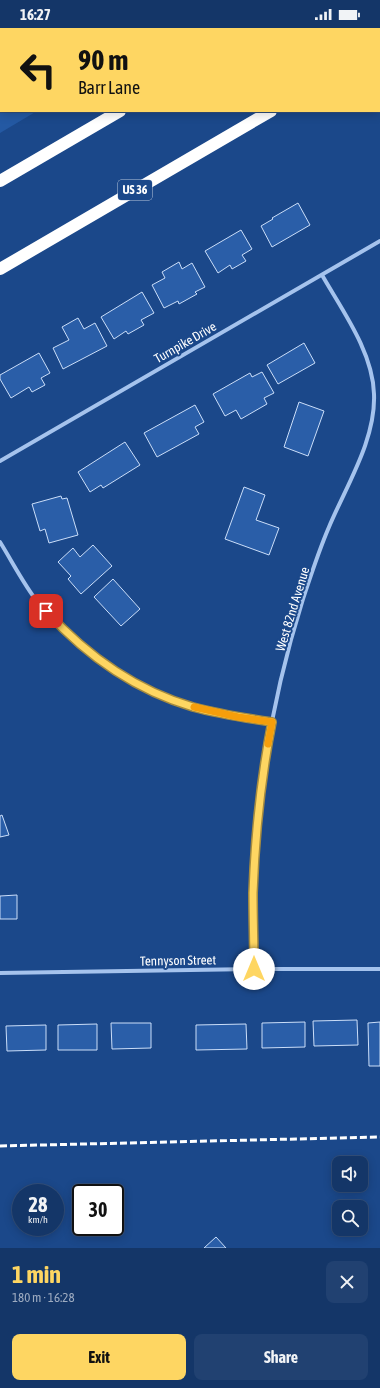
<!DOCTYPE html>
<html lang="en">
<head>
<meta charset="utf-8">
<style>
	:root { --surface:#143668; --page:#214171; --text:#f1f3f6; --muted:#9dabc0; --line:#33507c; --accent:#fed662 }
	body { margin:0; font-family:"Asap Condensed",sans-serif; background:var(--page); color:var(--text); height:100vh; display:flex; flex-direction:column; font-size:15px; white-space:nowrap }
	* { box-sizing:border-box; margin:0 }
	p { font-size:13px; color:var(--muted) }
	.icon { flex:none; width:22px; height:22px; fill:none; stroke:currentColor; stroke-width:2; stroke-linecap:round; stroke-linejoin:round }
	.map { position:relative; height:1220px; overflow:hidden }
	.details { display:flex; flex-direction:column; background:var(--surface); flex:1 }
	.details>* { flex:none }
	.top-card { position:absolute; left:0px; top:0px; width:380px; height:84px; box-shadow:0 2px 10px #0003,0 0 0 1px var(--line); background:#fed662; color:#111; overflow:hidden }
	.buttons { position:absolute; left:332px; top:1128px; display:grid; gap:8px }
	.buttons a { display:grid; place-items:center; width:36px; height:36px; border-radius:8px; background:var(--surface); box-shadow:0 2px 10px #0003,0 0 0 1px var(--line); font-size:20px }
	.speed { position:absolute; left:12px; top:1156px; display:flex; gap:8px; font-size:20px; font-weight:700; text-align:center }
	.speed>* { display:grid; place-content:center; width:52px; height:52px; border-radius:50%; background:var(--surface); box-shadow:0 2px 10px #0003,0 0 0 1px var(--line); line-height:1 }
	.speed small { font-size:10px; font-weight:400 }
	.speed .limit { border:2px solid #111; border-radius:6px; background:#fff; color:#111 }
	.pin { position:absolute; display:grid; place-items:center; width:34px; height:34px; color:#fff; margin:-17px; border-radius:8px; box-shadow:0 2px 6px #0006 }
	.me { position:absolute; width:44px; margin:-22px; rotate:0deg; stroke-linejoin:round; filter:drop-shadow(0 0 3px #0008) }
	.turn { display:flex; align-items:center; gap:14px; height:84px; padding:0 12px; font-size:18px }
	.turn .icon { width:52px; height:52px; stroke-width:2.5 }
	.turn b { display:block; font-size:28px; line-height:34px }
	.round { display:grid; place-items:center; flex:none; width:42px; height:42px; border-radius:8px; background:var(--page) }
	.head { display:flex; align-items:center; justify-content:space-between; height:68px; padding:0 12px }
	h1 { font-size:24px; font-weight:700; line-height:30px; color:var(--accent) }
	.action { display:flex; gap:8px; margin-top:auto; padding:8px 12px }
	.action a { flex:1; height:46px; border-radius:8px; background:var(--accent); color:#111; font-size:16px; font-weight:700; line-height:46px; text-align:center }
	.action a+a { background:var(--page); color:var(--text) }
	.status { display:flex; justify-content:space-between; align-items:center; height:28px; padding:0 20px; background:var(--surface); direction:ltr }
	.status svg { height:11px; fill:currentColor }
	.map>svg:first-child { display:block }
</style>
</head>
<body>
<div class="status"><b>16:27</b><svg viewBox="0 0 49 12"><path d="M0 12V9h3v3zM5 12V6h3v6zM10 12V3h3v9zM15 12V0h3v12zM26 1h20v11H26zM47 4h2v5h-2z"/></svg></div>
<div class="map">
<svg width="380" height="1220" viewBox="0 0 380 1220">
	<rect width="100%" height="100%" fill="#1b488a"/>
	<path fill="#2459a3" d="M0,0h179l-178,1v82h36l-37,22z"/>
	<path fill="#2a5ea8" stroke="#cbdef9" d="M298,175l12,22 -38,22 -11,-21 12,-7 -1,-1z
		M241,202l11,19 -10,6 4,6 -14,8 -2,-4 -12,8 -13,-22z
		M179,234l3,7 10,-6 13,24 -10,5 2,2 -18,10 -1,-3 -14,7 -12,-23 13,-7 -3,-6z
		M142,264l12,21 -13,7 3,5 -16,9 -2,-3 -12,8 -13,-22z
		M78,290l6,11 11,-6 12,23 -44,23 -10,-21 16,-8 -7,-13z
		M304,315l11,20 -37,21 -11,-19z
		M39,325l11,20 -9,5 4,7 -13,7 -3,-5 -18,11 -11,-19v-4z
		M262,344l12,21 -10,5 3,6 -26,15 -5,-9 -11,6 -12,-22 37,-21 2,4z
		M299,374l25,9 -16,45 -24,-9z
		M195,377l9,17 -9,5 4,7 -42,23 -13,-24z
		M125,414l15,23 -37,23 -2,-3 -11,7 -12,-20z
		M244,459l21,8 -9,25 23,8 -10,27 -44,-16z
		M61,468l1,3 5,-1 11,37 -29,8 -4,-14 -5,2 -8,-27z
		M93,517l19,21 -31,28 -13,-15 3,-3 -13,-14 15,-14 7,9z
		M113,551l27,30 -19,17 -27,-29z
		M2,787l7,20 -9,2v-21z
		M17,867v24h-17v-23z
		M357,992l1,25 -44,1 -1,-25z
		M305,994v25l-43,1v-25z
		M380,994v44h-11l-1,-43z
		M111,995h40v25l-39,1z
		M97,996v26h-39v-25z
		M246,996l1,25 -51,1v-25z
		M46,997v25l-39,1 -1,-25z
		M216,1209l10,11h-22z"/>
	<g fill="none" stroke-linecap="round" stroke-linejoin="round">
		<path stroke="#a5c3ed" stroke-width="4" d="M0,433l380,-220
			M0,514c13,21 24,43 39,62 35,43 83,78 135,96 31,12 65,17 98,22
			M254,941c0,-25 -1,-51 -1,-76 3,-100 20,-199 50,-294 8,-24 16,-49 26,-72 17,-41 47,-87 45,-133 -1,-42 -32,-84 -52,-119
			M0,945l254,-4h126"/>
		<path stroke="#fff" stroke-width="12" d="M261,1l2,-1
			M379,20h1
			M0,153l120,-70
			M0,241l271,-158"/>
		<path stroke="#fff" stroke-width="3" stroke-dasharray="7 3" stroke-linecap="butt" d="M0,1118l380,-9"/>
	</g>
	<g fill="none" stroke-linecap="round" stroke-linejoin="round">
		<g stroke="#a58b40" stroke-width="10">
			<path id="route" d="M46,583c41,45 89,79 147,96 26,7 52,11 79,15 -11,56 -17,114 -19,171 0,25 1,51 1,76"/>
		</g>
		<use href="#route" stroke="#fed662" stroke-width="7"/>
		<path stroke="#f59e0b" stroke-width="7" d="M194,679l44,10 34,5 -4,22"/>
	</g>
	<g text-anchor="middle" stroke-width="4" stroke-linejoin="round" paint-order="stroke">
		<rect fill="#1b488a" stroke="#bbc8dc" stroke-width="1" x="118" y="152" width="34" height="20" rx="3"/>
		<g font-size="12" font-weight="bold" fill="#fff">
			<text x="135" y="166">US 36</text>
		</g>
		<g font-size="13" fill="#fff" stroke="#1b488a">
			<text transform="translate(185 314) rotate(-30)" y="5">Turnpike Drive</text>
			<text transform="translate(292 581) rotate(-73)" y="5">West 82nd Avenue</text>
			<text transform="translate(178 932) rotate(-1)" y="5">Tennyson Street</text>
		</g>
	</g>
</svg>
<div class="buttons">
<a><svg class="icon" aria-label="sound" viewBox="0 0 24 24"><path d="M4 9h4l5-4v14l-5-4H4zM17 9q2 3 0 6"/></svg></a>
<a><svg class="icon" aria-label="search" viewBox="0 0 24 24"><circle cx="10" cy="10" r="6"/><path d="M15 15l6 6"/></svg></a>
</div>
<div class="speed"><div>28<small>km/h</small></div><div class="limit">30</div></div>
<div class="pin" style="left:46px;top:583px;background:#d93025"><svg class="icon" aria-label="arrive" viewBox="0 0 24 24"><path d="M6 21V4h12l-3 4 3 4H6"/></svg></div>
<svg class="me" style="left:254px;top:941px" viewBox="-20 -20 40 40"><circle r="19" fill="#fff"/><path d="M0-13L10 11 0 6-10 11z" fill="#fed662"/></svg>
<div class="top-card">
<div class="turn"><svg class="icon" aria-label="left" viewBox="0 0 24 24"><path d="M17 20v-9H6M10 6l-5 5 5 5"/></svg><div><b>90 m</b>Barr Lane</div></div>
</div>
</div>
<section class="details">
<div class="head"><div><h1>1 min</h1><p>180 m · 16:28</p></div><a class="round"><svg class="icon" aria-label="close" viewBox="0 0 24 24"><path d="M6 6l12 12M18 6L6 18"/></svg></a></div>
<div class="action"><a>Exit</a><a>Share</a></div>
</section>
</body>
</html>
